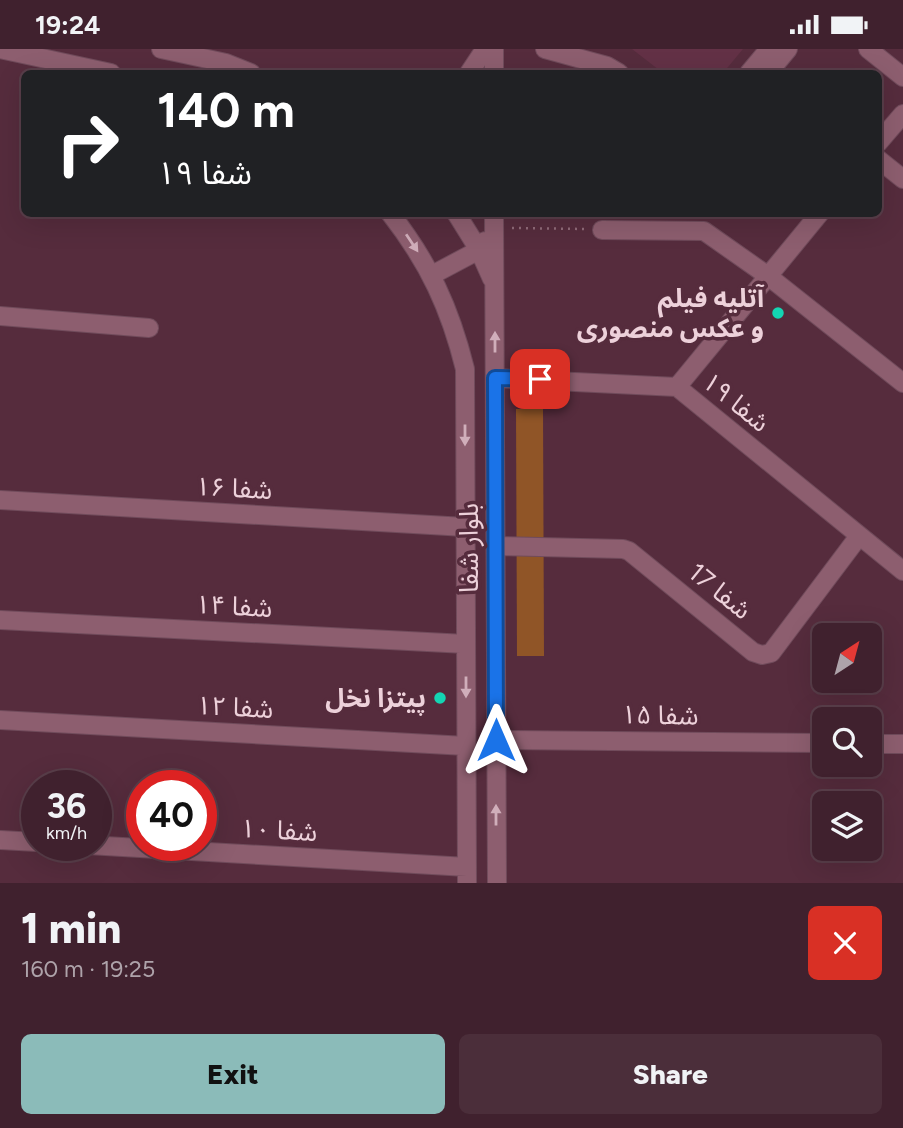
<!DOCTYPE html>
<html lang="en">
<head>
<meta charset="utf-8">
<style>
	:root { --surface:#40212e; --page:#4b2e3a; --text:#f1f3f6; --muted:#aea3aa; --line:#593e4a; --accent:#8bbbb9 }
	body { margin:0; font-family:Figtree,"Noto Sans Arabic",sans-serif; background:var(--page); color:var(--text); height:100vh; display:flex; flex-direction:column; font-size:26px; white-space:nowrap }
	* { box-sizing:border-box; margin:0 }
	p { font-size:23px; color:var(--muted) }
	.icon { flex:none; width:38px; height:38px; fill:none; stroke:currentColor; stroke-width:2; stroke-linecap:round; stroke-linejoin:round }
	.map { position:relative; height:834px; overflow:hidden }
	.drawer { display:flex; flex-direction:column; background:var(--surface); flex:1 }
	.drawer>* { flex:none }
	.hud { position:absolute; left:21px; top:21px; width:861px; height:147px; border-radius:10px; box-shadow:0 7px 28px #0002,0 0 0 2px var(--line); background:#202124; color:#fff; overflow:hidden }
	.needle { width:46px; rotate:36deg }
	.buttons { position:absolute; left:812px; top:574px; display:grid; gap:14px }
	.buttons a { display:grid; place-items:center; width:70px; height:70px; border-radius:10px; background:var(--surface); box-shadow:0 7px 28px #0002,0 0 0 2px var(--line); font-size:35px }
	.speed { position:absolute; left:21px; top:721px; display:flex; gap:14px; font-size:35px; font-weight:700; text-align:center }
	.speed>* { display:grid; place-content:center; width:91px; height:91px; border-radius:50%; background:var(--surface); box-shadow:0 7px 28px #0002,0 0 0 2px var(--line); line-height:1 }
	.speed small { font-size:18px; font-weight:400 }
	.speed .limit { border:10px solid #d22; background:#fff; color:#111 }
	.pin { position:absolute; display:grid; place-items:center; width:60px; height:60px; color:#fff; margin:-30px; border-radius:14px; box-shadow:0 4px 10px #0006 }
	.me { position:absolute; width:77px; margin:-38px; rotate:0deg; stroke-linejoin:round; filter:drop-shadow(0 0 5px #0008) }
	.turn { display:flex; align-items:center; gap:24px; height:147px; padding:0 21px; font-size:32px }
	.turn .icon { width:91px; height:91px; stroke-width:2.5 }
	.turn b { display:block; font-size:49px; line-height:60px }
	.round { display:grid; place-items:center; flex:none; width:74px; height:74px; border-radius:10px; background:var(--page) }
	.head { display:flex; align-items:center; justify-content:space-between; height:119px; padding:0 21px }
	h1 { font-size:42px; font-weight:800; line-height:52px }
	.primary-button { display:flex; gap:14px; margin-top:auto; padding:14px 21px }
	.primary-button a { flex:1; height:80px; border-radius:10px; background:var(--accent); color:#111; font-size:28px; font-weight:800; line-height:80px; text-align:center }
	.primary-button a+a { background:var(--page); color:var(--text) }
	.status { display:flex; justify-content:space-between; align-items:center; height:49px; padding:0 35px; background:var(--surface); direction:ltr }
	.status svg { height:19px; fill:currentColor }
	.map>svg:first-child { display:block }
</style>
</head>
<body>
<div class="status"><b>19:24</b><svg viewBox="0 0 49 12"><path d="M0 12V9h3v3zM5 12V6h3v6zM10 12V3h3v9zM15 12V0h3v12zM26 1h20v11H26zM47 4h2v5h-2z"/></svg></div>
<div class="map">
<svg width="903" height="834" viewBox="0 0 903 834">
	<rect width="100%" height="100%" fill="#562c3d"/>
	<path fill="#633146" d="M632,0h111l-20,24h-60z"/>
	<path fill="#905527" d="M516,360h27l1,247h-27z"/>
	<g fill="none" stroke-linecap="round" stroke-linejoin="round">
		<g stroke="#704b5b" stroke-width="20">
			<path id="minor" d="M0,0l111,24
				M161,0l65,14 25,10
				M494,0v24
				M545,0l62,17 12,7
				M868,0l35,28
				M469,24l16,-24
				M749,24l20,-24
				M768,24l20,-24
				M878,94l25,-29
				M878,110l25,20
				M390,164c39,50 60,95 75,156l2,514
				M456,164l23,37 13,29
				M494,164l3,670
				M602,181l102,1 64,45 135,107
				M432,226l47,-25 6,-9
				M0,267l149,12
				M495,329l182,9 226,184
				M677,338l143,-174
				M0,451l465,27
				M496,497l127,3 6,2 124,101 9,3 9,-2 88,-117
				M0,571l466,24
				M0,671l466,26
				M496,691l328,3
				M870,695h33
				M0,791l37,2
				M88,796l379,22"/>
		</g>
		<path stroke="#906b79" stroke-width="2.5" stroke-dasharray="2 5" stroke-linecap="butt" d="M512,179l73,1"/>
		<use href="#minor" stroke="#8d5e6f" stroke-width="18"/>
	</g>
	<defs><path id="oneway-solid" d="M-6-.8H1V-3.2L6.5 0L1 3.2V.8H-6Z" transform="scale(1.75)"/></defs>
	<g fill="#d0aeba">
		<use href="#oneway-solid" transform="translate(412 194) rotate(56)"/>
		<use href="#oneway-solid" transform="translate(495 293) rotate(-90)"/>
		<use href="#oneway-solid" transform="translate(465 386) rotate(90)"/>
		<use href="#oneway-solid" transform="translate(466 638) rotate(90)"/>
		<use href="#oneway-solid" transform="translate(496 766) rotate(-90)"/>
	</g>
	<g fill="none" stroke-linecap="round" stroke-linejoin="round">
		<g stroke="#114b97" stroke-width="18">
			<path id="route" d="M496,691l-1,-362 45,1"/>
		</g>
		<use href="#route" stroke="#1a73e8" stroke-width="12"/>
	</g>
	<g fill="#14d5b3" stroke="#562c3d" stroke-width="2.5">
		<circle cx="778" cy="264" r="7"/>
		<circle cx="440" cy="649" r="7"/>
	</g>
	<g text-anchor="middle" stroke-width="7" stroke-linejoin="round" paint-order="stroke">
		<g font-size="26" font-weight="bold" fill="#edd1da" stroke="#562c3d" text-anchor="end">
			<text x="764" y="258">آتلیه فیلم<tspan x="764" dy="30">و عکس منصوری</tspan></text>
			<text x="426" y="658">پیتزا نخل</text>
		</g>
		<g font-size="26" fill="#edd1da" stroke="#562c3d">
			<text transform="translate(736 353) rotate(39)" y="9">شفا ۱۹</text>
			<text transform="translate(234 439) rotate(3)" y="9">شفا ۱۶</text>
			<text transform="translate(469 499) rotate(-90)" y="9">بلوار شفا</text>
			<text transform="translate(720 542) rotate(39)" y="9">شفا 17</text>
			<text transform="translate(234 557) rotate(3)" y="9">شفا ۱۴</text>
			<text transform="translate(235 658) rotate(3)" y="9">شفا ۱۲</text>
			<text transform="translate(660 666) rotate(1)" y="9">شفا ۱۵</text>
			<text transform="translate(279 781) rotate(3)" y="9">شفا ۱۰</text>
		</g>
	</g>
</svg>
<div class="buttons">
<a><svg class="needle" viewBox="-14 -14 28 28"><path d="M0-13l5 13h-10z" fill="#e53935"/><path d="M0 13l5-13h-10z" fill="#aea3aa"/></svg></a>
<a><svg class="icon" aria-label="search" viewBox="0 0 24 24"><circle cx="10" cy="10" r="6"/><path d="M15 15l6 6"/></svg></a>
<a><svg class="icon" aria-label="layers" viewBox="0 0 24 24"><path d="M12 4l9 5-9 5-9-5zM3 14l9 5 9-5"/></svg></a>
</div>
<div class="speed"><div>36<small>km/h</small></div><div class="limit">40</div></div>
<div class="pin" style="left:540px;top:330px;background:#d93025"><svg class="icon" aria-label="arrive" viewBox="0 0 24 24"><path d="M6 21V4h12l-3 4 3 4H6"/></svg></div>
<svg class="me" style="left:496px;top:691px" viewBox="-20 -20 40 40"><path d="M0-17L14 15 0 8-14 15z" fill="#1a73e8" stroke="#fff" stroke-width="4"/></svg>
<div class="hud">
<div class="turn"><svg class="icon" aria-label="right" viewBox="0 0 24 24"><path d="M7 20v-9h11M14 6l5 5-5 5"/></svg><div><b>140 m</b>شفا ۱۹</div></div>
</div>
</div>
<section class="drawer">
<div class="head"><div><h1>1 min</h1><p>160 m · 19:25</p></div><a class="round" style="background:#d93025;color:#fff"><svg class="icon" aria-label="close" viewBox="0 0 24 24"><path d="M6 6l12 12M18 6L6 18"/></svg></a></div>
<div class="primary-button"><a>Exit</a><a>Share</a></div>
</section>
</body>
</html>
